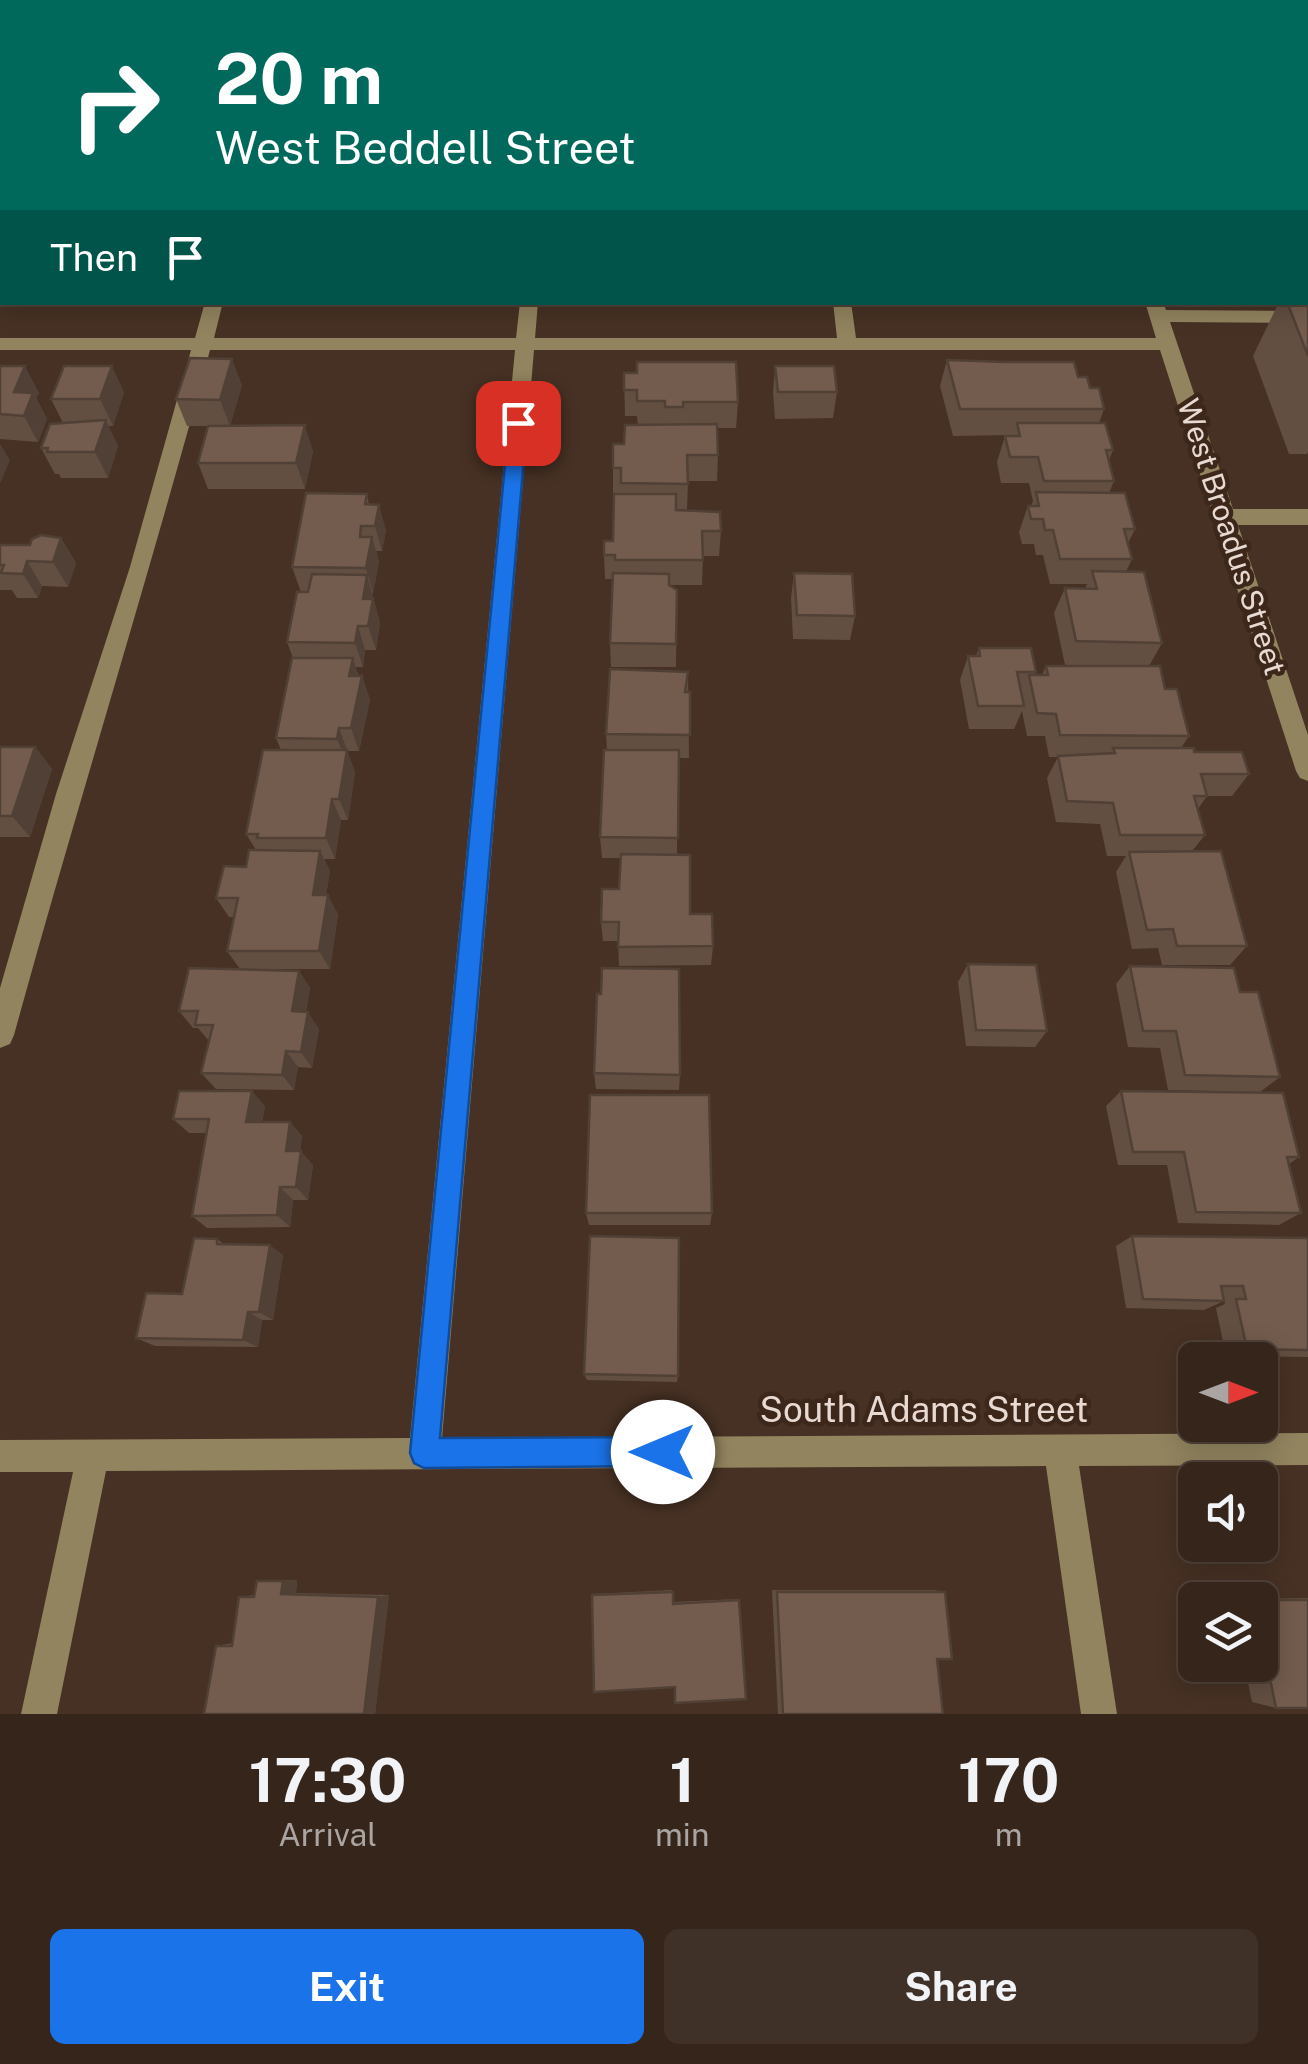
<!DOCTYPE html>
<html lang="en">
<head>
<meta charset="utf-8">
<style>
	:root { --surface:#35251b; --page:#403128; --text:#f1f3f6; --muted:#aaa5a3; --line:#4f423a; --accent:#1a73e8 }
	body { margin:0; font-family:"Public Sans",sans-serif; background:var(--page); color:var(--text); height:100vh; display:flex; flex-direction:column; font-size:38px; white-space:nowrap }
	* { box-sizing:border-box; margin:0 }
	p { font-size:32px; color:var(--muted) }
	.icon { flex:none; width:55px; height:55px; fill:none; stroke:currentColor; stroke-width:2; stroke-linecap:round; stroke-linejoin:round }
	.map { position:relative; height:1714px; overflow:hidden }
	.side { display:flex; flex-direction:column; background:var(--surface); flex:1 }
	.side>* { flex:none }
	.hud { position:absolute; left:0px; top:0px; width:1310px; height:305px; box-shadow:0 5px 25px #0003,0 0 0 2px var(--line); background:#00695c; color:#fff; overflow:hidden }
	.needle { width:65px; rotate:90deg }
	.controls { position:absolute; left:1178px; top:1342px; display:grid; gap:20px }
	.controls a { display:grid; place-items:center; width:100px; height:100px; border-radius:15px; background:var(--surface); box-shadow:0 5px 25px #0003,0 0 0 2px var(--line); font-size:50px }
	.pin { position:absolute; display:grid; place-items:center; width:85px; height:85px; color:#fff; margin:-42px; border-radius:20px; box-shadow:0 5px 15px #0006 }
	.me { position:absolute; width:110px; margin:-55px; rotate:270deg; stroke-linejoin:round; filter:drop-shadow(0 0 8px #0008) }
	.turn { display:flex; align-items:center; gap:35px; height:210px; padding:0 50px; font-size:45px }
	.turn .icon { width:130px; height:130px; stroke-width:2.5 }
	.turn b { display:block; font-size:70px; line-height:85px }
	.then { display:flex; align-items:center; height:95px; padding:0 50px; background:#0003; gap:20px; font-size:38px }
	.eta { display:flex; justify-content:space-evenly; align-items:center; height:170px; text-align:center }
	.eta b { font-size:60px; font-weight:700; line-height:70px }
	.cta { display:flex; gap:20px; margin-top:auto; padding:20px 50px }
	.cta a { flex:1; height:115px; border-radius:15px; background:var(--accent); color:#fff; font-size:40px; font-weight:700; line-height:115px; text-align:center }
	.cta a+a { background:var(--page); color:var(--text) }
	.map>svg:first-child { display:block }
</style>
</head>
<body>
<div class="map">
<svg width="1308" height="1714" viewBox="0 0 1308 1714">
	<rect width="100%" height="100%" fill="#473124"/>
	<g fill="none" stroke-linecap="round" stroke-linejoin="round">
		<path fill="#92845f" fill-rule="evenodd" d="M550,0h14v2h-14z
			M803,0h14v2h-14z
			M1049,0h14v2h-14z
			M2,93v14l-2,1v-14z
			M205,302h18l-9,36h302l4,-36h18l-3,36h302l-4,-36h18l5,36h300l-11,-36h18l3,8 142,1v12l-138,-1 63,187h75v16h-70l70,210v46l-8,-3 -4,-7 -136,-421h-626l-92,1088 866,-5v32l-229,1 38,248h-36l-35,-248 -940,5 -49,243h-36l52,-242h-73v-32l410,-2 105,-1088h-305c-62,230 -133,456 -196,685l-4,9 -10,4v-60l56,-194 74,-227 61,-217h-191v-12h195z"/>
	</g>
	<path fill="#634f42" d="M113,0h102l-1,2h-100z
		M420,0h45v2h-45z
		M629,0h48v2h-48z
		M817,0h39l-1,2h-37z
		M887,0h93v2h-92z
		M0,233h2v60l-2,-1z
		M1308,294v158l-1,2h-18l-36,-98 26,-54h29z
		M376,302h48v3h-47z
		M947,360l131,17 12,11 14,21 -5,14 14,27 -4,10 5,21 -5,12 26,36 -7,14 4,16 -6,13 36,71 -13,23 16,23 24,47 -8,12 68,26 -17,22h-25l-9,13 7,26 -13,16 55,95 -17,19h-68l-4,-17 -26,1 -16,-77 10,-16h-19l-7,-32 -44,-2 -9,-44 11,-21h-9l-4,-21h-18l-5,-25 -8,18h-45l-9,-49 8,-24h8l3,-8 57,24 -2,3h8l4,-9 19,-1 -11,-52 11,-25 20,1 2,-5h-37l-7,-29h-7l-2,-11h-12l-3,-12 9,-26h3l2,-5 -4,-18h-28l-4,-21 8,-26 8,-1 -60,1 -13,-50z
		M0,366l39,27 -3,5 11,21 -9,23 -38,-3z
		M775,366l62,26 -4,26 -58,1 -2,-27z
		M624,373l114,29 -2,26h-19l1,27 -1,26h-29l-1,29 -11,-1 45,22 -2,25h-16l-1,29h-33l8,5 -1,77h-65l-1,-24 3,-64h-8l-1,-24 9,-14v-73l11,-24 14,-19 -1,-9h-12z
		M242,385l-12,41 83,25 -8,38h-97l-10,-26 26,-37h-37l-11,-27z
		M124,392l-11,34h-5l10,20 -10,32h-47l-2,-4h-4l-14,-26 22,-25 -12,-24z
		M367,494l2,11 17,25 -4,21h-6l3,11 -6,31h-1l8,30 -4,27h-11l-2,17h-8l4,9h3l8,24 -11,51h-12l8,21 -7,48h-7l-6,39h-11l6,12 -4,24 12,19 -8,55h-90l-13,-18 7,-34h-5l-13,-19 30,-31 10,-17 -10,-16 35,-84 -5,-12 17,-80 -6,-16 14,-50 -9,-25z
		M61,538l15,25 -8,24 -26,-1 -4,12h-21l-5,-8h-12v-45h30z
		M794,573l61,43 -5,24 -57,-1 -2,-41z
		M688,672l1,86h-11l-1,97 13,59 23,32 -2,19 -92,1 -1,-25h-15l-2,-19 18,-33 2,-31h-19l-2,-21 7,-87 -1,-16z
		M0,747h35l17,22 -22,68h-30z
		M968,964l79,67 -12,16 -69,-1 -8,-64z
		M1130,966l110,26 40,85 -20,15 -92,-2 -8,-42 -32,-1 -12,-63z
		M299,971l11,17 -4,24 13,17 -7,39 -14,-1 -4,23 -78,-1 -15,-16 8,-32 -11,-13h-5l-14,-17z
		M594,1073l86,2 -1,15 -83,-1z
		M1121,1091l178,66 -10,7 12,49 -22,12 -101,-2 -11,-58h-49l-12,-59z
		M265,1106l-3,16h28l12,14 -2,15 13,14 -5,35h-15l-3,27 -83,1 -15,-12 14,-83h-17l-16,-14z
		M586,1213h126l-2,12h-121z
		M1132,1236l176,2v119l-82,-1 -10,-48 9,-4 -2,-9 1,6 -20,9 -78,-2 -10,-62z
		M217,1239l7,5 59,11 -10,65h-11l-4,27 -103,-1 -19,-8 46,-44z
		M584,1374l94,2 -1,6 -90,-2z
		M297,1580l-1,13 93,2 -14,119 -159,-68 17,-3 6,-46 15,-2 3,-14z
		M672,1590l1,12 63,-3 3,1 -64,103 -1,-16 -82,-92 2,-1z
		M772,1590h162l11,2 -8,67 6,55h-165z
		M1308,1598v110h-32l-24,-6 -7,-34 -15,-3h30v-65h-32v-1z"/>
	<path fill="#504036" d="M232,359l10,26 -12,41 -10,-26z
		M25,366l14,27 -3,5 11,21 -9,23 -14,-26 -10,-24z
		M112,366l12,26 -11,34 -13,-27z
		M106,420l12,26 -10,32 -13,-26z
		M305,425l8,26 -8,38 -9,-26z
		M0,444l10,16 -10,24z
		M379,505l7,25 -4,21 -7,-25z
		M372,537l7,25 -6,31 -7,-25z
		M61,538l15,25 -8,24 -15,-25z
		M27,561l15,25 -4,12 -15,-24z
		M367,575l13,48 -4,27 -8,-24 -5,-27z
		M358,626l7,24 -2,17 -8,-24z
		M353,658l7,24 -11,-6z
		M362,676l8,24 -11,51 -8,-23z
		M339,728l16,44 -7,48 -9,-21 6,-40 -8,-20z
		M35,747l17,22 -22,68 -18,-21z
		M332,799l9,21 -6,39 -9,-21z
		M320,851l10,20 -7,43 -10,-19z
		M328,895l10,19 -8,55 -11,-18z
		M299,971l11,17 -7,40 -11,-17z
		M308,1012l11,17 -7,39 -11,-16z
		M286,1051l12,16 -4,23 -12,-15z
		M252,1091l13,15 -6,30 -13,-14z
		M290,1122l12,14 -4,29 -12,-14z
		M301,1151l12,14 -5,35 -12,-13z
		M280,1187l13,13 -3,27 -13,-12z
		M270,1245l13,10 -10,65 -14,-8z
		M248,1312l14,8 -4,27 -15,-7z
		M297,1580l-1,13 -15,1 2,-13z
		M389,1595l-14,119h-11l14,-117z"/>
	<path fill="#735c4d" stroke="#504036" stroke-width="2.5" d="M219,0h44l-1,2h-44z
		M0,233h2v33h-2z
		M1308,294v62l-21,-54h21z
		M190,358l42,1 -12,41 -44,-1z
		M947,360l59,2h68l4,15h9l3,11h9l5,21h-144z
		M637,362h99l2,40h-55v5h-18v-6h-28v-11h-13v-17h13z
		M0,366h25l-11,26 19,1 -9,23 -24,-2z
		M64,366h48l-12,33h-49z
		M775,366h59l3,26h-59z
		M106,420l-11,32h-48l1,-4h-7l9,-24z
		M1017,423h88l8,27h-7l8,31h-70l-6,-24h-28l-5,-21h15z
		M717,424l1,31h-31l1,29 -67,-1v-15h-8v-24h11l1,-19z
		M305,425l-9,38h-98l10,-37z
		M1036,492l89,1 10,36h-11l8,30h-72l-7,-29h-8l-2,-11h-12l-3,-13h11z
		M306,493l61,1 -2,10 14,1 -4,21h-14l-1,11h12l-6,31 -74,-1z
		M614,494h62v16l44,2 1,19h-19l1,29h-88v-5h-11v-14h9z
		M41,535l20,3 -8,24 -26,-1 -4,13 -22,-1 3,-8h-4v-20h30l2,-6z
		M1092,571l52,1 18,71 -86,-2 -11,-53 32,1z
		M613,573l56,1v11l8,5 -1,54 -66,-1z
		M794,573l58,1 3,42 -58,-1z
		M312,574l55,1 -4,24h10l-5,27h-10l-3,17 -68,-1 10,-50h11z
		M979,648h52l5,24h-19l7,34h-46l-10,-50h12z
		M292,658h61l-4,18h13l-11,52h-12l-2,11 -61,-1z
		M1046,666h114l5,23h12l12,47 -129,-1 -4,-21 -19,-1 -8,-38h19z
		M610,669l78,3 -3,20h5v43l-84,-1z
		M0,747h35l-23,69h-12z
		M1113,748h81v4h48l7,22h-48l6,22h-13l11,39h-85l-7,-32 -46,-2 -9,-45 57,-3z
		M263,750h84l-8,49h-7l-6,39h-69l1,-4h-12z
		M604,750h75l-1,88 -78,-1z
		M249,850l71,1 -7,44h15l-9,56h-92l11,-53h-22l8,-32 22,1z
		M1221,851l26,95h-70l-4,-17 -26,1 -18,-78z
		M621,854l69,1v59h22l1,32 -95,1 1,-25h-18l1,-33h17z
		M968,964l68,1 11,66 -71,-1z
		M1130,966l104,2 6,24h18l22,85 -95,-2 -9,-44h-33z
		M189,968l110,3 -7,40 16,1 -7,40 -15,-1 -4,24 -81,-2 12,-48h-18l3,-14h-19z
		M602,968l77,1 1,106 -86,-2 3,-79h4z
		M179,1091h73l-6,31h44l-4,29h15l-5,36h-16l-3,28 -85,1 17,-97h-36z
		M1121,1091l162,2 16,64h-12l14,56 -105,-1 -12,-60h-51z
		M590,1095h119l3,118h-126z
		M590,1236l89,2 -1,138 -94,-2z
		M1132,1236l176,2v112l-61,-1 -11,-50h10l-3,-13h-22l3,15 -81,-2z
		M194,1238l23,1v5l53,1 -11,67h-11l-5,28 -107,-2 10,-45 36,1z
		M257,1581h26l-2,13 97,3 -14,117h-160l12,-68h16l7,-49h15z
		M673,1592v12l66,-4 7,99 -71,4v-16l-81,5 -2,-97z
		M777,1592h168l7,67h-15l6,55h-160z
		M1260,1600h48v108h-32l-8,-39h-16l-1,-4h9z"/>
	<path fill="#1a73e8" stroke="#114b97" stroke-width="2.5" d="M518,417l9,6 -87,1015 223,-1 10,4 5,11 -5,10 -10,4 -239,2 -10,-5 -4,-10 99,-1030z"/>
	<g text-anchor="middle" stroke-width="9" stroke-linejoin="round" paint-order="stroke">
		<g font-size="30" fill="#e8dad2" stroke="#3c271a">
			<text transform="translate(1231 537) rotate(72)" y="10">West Broadus Street</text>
		</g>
		<g font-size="35" fill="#e8dad2" stroke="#3c271a">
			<text x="924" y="1422">South Adams Street</text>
		</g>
	</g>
</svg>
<div class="controls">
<a><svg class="needle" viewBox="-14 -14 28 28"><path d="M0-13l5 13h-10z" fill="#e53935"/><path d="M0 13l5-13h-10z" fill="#aaa5a3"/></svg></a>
<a><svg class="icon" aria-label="sound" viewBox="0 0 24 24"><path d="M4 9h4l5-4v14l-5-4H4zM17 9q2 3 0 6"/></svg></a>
<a><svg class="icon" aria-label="layers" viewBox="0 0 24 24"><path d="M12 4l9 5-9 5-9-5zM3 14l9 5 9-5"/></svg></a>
</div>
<div class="pin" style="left:518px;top:423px;background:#d93025"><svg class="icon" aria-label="arrive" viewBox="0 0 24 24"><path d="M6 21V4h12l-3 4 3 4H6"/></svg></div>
<svg class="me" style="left:663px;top:1452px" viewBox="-20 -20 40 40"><circle r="19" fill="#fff"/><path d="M0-13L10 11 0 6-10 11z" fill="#1a73e8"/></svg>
<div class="hud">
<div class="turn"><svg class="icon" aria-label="right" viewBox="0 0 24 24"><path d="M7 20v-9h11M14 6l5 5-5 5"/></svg><div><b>20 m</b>West Beddell Street</div></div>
<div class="then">Then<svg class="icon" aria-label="arrive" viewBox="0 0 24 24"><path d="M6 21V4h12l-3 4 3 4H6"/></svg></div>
</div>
</div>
<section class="side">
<div class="eta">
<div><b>17:30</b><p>Arrival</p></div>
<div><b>1</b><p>min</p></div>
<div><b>170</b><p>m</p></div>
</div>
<div class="cta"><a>Exit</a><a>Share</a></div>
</section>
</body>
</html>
